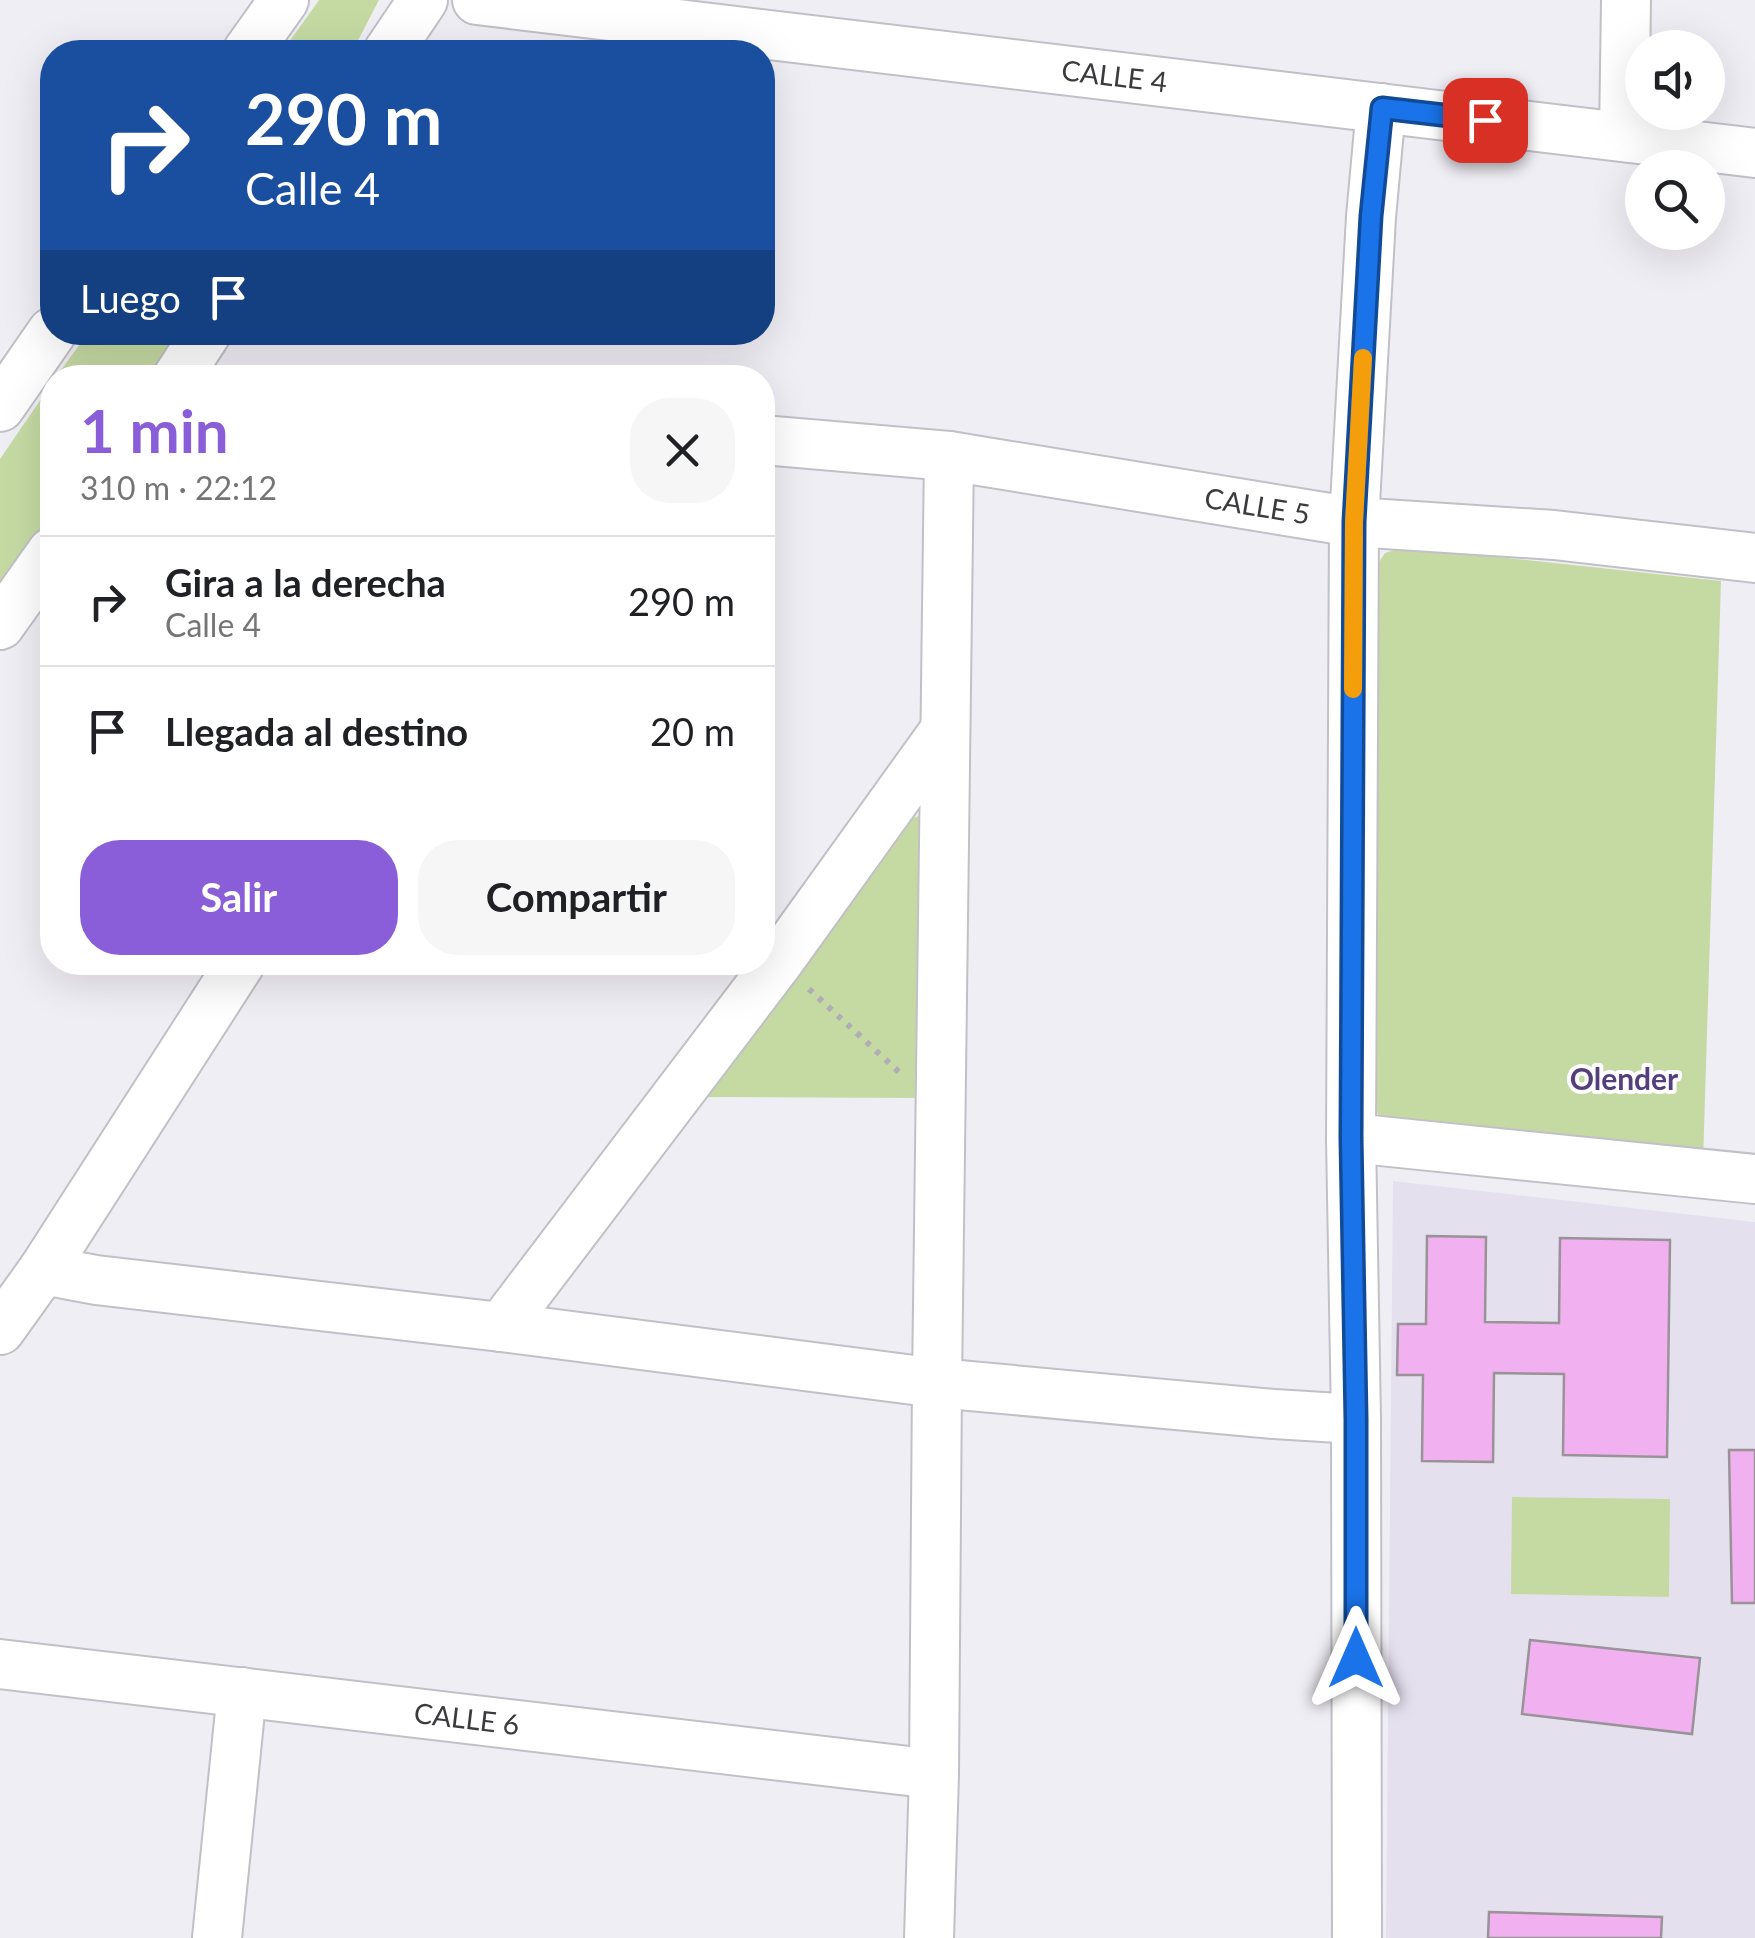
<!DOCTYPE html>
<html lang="es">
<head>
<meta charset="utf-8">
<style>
	:root { --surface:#fff; --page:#f6f6f6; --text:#202124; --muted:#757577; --line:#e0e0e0; --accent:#8a5ed8 }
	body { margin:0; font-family:Lato,sans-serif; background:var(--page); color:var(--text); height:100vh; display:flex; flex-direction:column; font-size:38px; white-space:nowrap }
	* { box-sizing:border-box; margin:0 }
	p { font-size:32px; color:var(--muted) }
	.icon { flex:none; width:55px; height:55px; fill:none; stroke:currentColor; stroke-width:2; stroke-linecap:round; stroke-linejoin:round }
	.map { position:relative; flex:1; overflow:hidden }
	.sheet { position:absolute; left:40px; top:365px; width:735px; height:610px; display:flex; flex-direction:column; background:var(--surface); border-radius:40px; box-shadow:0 10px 40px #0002 }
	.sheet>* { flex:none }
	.guide { position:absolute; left:40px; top:40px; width:735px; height:305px; border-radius:40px; box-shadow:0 10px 40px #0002; background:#1a4fa0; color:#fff; overflow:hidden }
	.controls { position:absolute; left:1625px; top:30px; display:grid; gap:20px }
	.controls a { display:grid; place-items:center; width:100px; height:100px; border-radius:50%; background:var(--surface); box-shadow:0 10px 40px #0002; font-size:50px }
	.pin { position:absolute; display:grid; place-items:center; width:85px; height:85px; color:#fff; margin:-42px; border-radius:20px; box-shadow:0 5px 15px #0006 }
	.me { position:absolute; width:110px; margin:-55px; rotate:0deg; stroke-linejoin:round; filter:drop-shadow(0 0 8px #0008) }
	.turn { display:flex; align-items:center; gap:35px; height:210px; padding:0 40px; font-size:45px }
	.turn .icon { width:130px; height:130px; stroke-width:2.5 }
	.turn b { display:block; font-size:70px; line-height:85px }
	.then { display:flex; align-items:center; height:95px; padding:0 40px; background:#0003; gap:20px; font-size:38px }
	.round { display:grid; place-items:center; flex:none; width:105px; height:105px; border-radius:40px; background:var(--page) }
	.head { display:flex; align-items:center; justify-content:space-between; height:170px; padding:0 40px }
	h1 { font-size:60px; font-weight:700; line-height:75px; color:var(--accent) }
	.button { display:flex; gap:20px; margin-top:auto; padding:20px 40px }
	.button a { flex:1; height:115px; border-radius:40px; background:var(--accent); color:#fff; font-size:40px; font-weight:700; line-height:115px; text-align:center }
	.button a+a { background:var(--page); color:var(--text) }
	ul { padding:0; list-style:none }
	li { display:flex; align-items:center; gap:30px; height:130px; padding:0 40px; border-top:2px solid var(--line) }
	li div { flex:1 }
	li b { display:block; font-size:38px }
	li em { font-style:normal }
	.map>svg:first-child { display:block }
</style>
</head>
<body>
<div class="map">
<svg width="1755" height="1938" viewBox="0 0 1755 1938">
	<rect width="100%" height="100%" fill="#f0eef5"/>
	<path fill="#e5e0ee" d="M1393,1181l362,41v716h-369z"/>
	<path fill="#c5daa3" d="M319,0h60l-27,52h-70z
		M88,333v-1l90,1 -31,44h-91z
		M52,383v131l-52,75v-130z
		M1404,547l317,34 -18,582 -324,-46 -7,-20v-524l13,-20z
		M918,816l6,4v278l-223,-1 206,-276z
		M1512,1497l158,2 -1,98 -158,-3z"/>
	<path fill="#f1b1f0" stroke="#999398" stroke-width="2.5" d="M1427,1236l59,1 -1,85 74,1 1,-85 110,2 -3,217 -104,-2 1,-81 -70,-1 -1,89 -71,-1 1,-86h-26l1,-51h28z
		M1729,1450h26v153h-23z
		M1530,1640l170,18 -8,76 -170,-20z
		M1489,1912l173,5 -1,21h-173z"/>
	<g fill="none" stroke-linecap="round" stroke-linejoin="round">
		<g stroke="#c2c0c7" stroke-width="52">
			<g id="minor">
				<path id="s1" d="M477,0l1278,153"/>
				<path d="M247,52l37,-52"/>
				<path d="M388,52l35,-52"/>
				<path d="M1624,137l2,-137"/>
				<path d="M177,378l30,-46"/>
				<path d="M0,407l52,-75"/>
				<path id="s2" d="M762,440l187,16 405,66 200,13 201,23"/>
				<path d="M0,625l52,-73"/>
				<path d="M1351,1138l404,41"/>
				<path d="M43,1270l53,10 405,47 436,56 337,31 82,5"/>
				<path d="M501,1327l278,-366 166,-231"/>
				<path d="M0,1330l43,-60 198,-308"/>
				<path id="s3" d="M0,1664l934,110"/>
				<path d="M217,1938l25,-246"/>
				<path d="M929,1938l5,-164 3,-391 12,-927"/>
				<path d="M1357,1938l-1,-519 -5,-281 3,-616 17,-305 10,-109"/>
			</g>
		</g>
		<path stroke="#b0aeb4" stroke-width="6" stroke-dasharray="5 8" stroke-linecap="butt" d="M809,989l90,83"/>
		<use href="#minor" stroke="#fff" stroke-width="48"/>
	</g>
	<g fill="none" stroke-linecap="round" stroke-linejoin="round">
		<g stroke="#114b97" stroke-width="25">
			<path id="route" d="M1356,1658v-239l-5,-281 3,-616 17,-306 11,-108 103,12"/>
		</g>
		<use href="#route" stroke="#1a73e8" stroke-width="18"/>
		<path stroke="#f59e0b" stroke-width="18" d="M1353,689l1,-167 9,-164"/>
	</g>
	<g text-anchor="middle" stroke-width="8" stroke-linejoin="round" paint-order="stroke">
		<g font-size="28" fill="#3b3a3d" stroke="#fdfcff">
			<text dy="10" stroke="none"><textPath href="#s1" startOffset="642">CALLE 4</textPath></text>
			<text dy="10" stroke="none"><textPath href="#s2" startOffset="500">CALLE 5</textPath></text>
			<text dy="10" stroke="none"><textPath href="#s3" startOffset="470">CALLE 6</textPath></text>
		</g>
		<g font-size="30" font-weight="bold" fill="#533f7c" stroke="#fdfcff">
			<text x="1624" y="1090">Olender</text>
		</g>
	</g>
</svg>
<div class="controls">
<a><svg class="icon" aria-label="sound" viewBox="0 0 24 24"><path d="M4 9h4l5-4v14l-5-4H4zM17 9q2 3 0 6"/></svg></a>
<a><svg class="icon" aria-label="search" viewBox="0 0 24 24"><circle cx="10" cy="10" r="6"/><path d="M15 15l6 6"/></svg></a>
</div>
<div class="pin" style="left:1485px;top:120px;background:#d93025"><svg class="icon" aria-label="arrive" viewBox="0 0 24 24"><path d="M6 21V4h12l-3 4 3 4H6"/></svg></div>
<svg class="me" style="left:1356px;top:1658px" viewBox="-20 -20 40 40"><path d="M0-17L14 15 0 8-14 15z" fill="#1a73e8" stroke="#fff" stroke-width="4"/></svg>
<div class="guide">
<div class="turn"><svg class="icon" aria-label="right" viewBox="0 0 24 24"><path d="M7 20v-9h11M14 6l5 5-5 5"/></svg><div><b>290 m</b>Calle 4</div></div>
<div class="then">Luego<svg class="icon" aria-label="arrive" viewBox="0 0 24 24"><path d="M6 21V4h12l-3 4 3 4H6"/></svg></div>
</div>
<section class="sheet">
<div class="head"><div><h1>1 min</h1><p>310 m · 22:12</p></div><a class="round"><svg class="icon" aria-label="close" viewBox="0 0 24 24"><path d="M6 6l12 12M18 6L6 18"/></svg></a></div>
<ul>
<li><svg class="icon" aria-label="right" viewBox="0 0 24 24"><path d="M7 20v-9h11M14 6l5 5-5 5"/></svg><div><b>Gira a la derecha</b><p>Calle 4</p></div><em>290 m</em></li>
<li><svg class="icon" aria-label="arrive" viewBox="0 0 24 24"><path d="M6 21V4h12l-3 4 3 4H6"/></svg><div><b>Llegada al destino</b></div><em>20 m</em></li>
</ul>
<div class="button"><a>Salir</a><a>Compartir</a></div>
</section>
</div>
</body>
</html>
